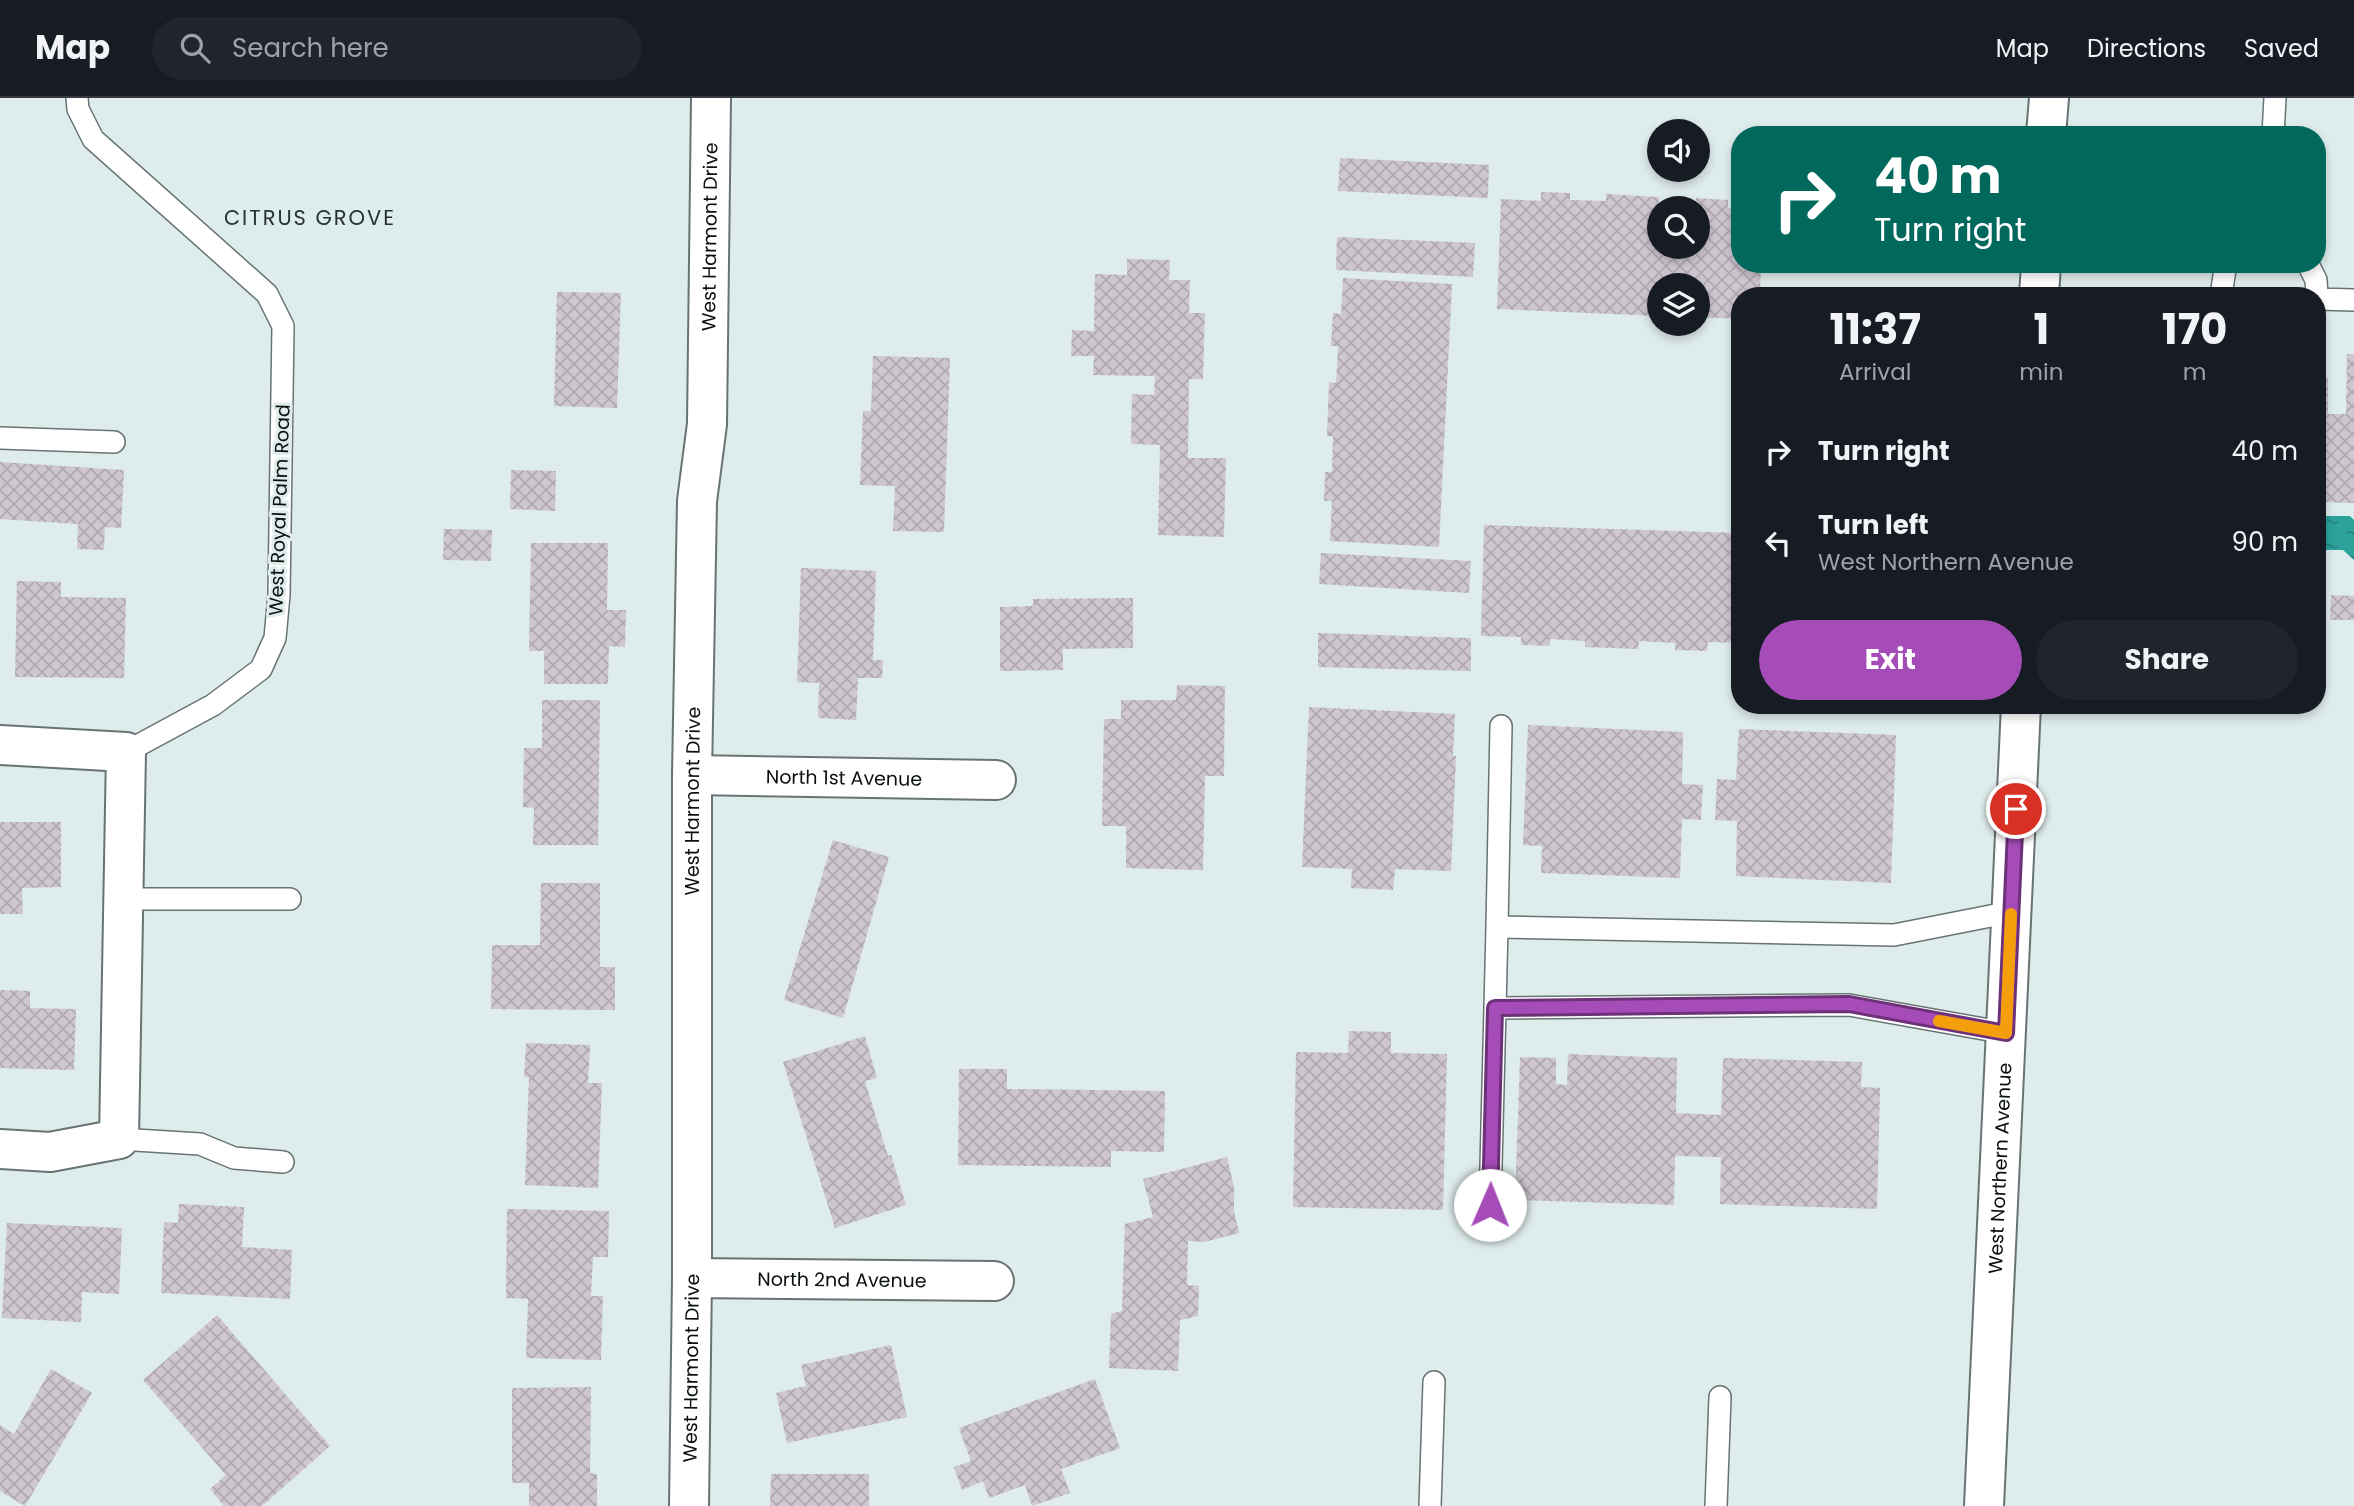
<!DOCTYPE html>
<html lang="en">
<head>
<meta charset="utf-8">
<style>
	:root { --surface:#171b24; --page:#20242c; --text:#f1f3f6; --muted:#9ea1a6; --line:#363941; --accent:#a64cb8 }
	body { margin:0; font-family:Poppins,sans-serif; background:var(--page); color:var(--text); height:100vh; display:flex; flex-direction:column; font-size:26px; white-space:nowrap }
	* { box-sizing:border-box; margin:0 }
	p { font-size:23px; color:var(--muted) }
	.icon { flex:none; width:38px; height:38px; fill:none; stroke:currentColor; stroke-width:2; stroke-linecap:round; stroke-linejoin:round }
	.map { position:relative; flex:1; overflow:hidden }
	.details { position:absolute; left:1731px; top:189px; width:595px; height:427px; display:flex; flex-direction:column; background:var(--surface); border-radius:28px; box-shadow:0 4px 10px #0003 }
	.details>* { flex:none }
	.banner { position:absolute; left:1731px; top:28px; width:595px; height:147px; border-radius:28px; box-shadow:0 4px 10px #0003; background:#00695c; color:#fff; overflow:hidden }
	.buttons { position:absolute; left:1647px; top:21px; display:grid; gap:14px }
	.buttons a { display:grid; place-items:center; width:63px; height:63px; border-radius:50%; background:var(--surface); box-shadow:0 4px 10px #0003; font-size:35px }
	.pin { position:absolute; display:grid; place-items:center; width:60px; height:60px; color:#fff; margin:-30px; border:4px solid #fff; border-radius:50%; box-shadow:0 2px 7px #0007 }
	.me { position:absolute; width:77px; margin:-38px; rotate:1deg; stroke-linejoin:round; filter:drop-shadow(0 0 5px #0008) }
	.turn { display:flex; align-items:center; gap:24px; height:147px; padding:0 28px; font-size:32px }
	.turn .icon { width:91px; height:91px; stroke-width:2.5 }
	.turn b { display:block; font-size:49px; line-height:60px }
	.eta { display:flex; justify-content:space-evenly; align-items:center; height:119px; text-align:center }
	.eta b { font-size:42px; font-weight:700; line-height:49px }
	.cta { display:flex; gap:14px; margin-top:auto; padding:14px 28px }
	.cta a { flex:1; height:80px; border-radius:42px; background:var(--accent); color:#fff; font-size:28px; font-weight:700; line-height:80px; text-align:center }
	.cta a+a { background:var(--page); color:var(--text) }
	ul { padding:0; list-style:none }
	li { display:flex; align-items:center; gap:21px; height:91px; padding:0 28px }
	li div { flex:1 }
	li b { display:block; font-size:26px }
	li em { font-style:normal }
	header { display:flex; align-items:center; gap:42px; box-sizing:border-box; height:98px; padding:0 35px; background:var(--surface); border-bottom:2px solid var(--line) }
	header strong { font-size:33px }
	nav { display:flex; gap:38px; margin-inline-start:auto; font-size:24px }
	.search { width:490px; height:63px; background:var(--page); display:flex; align-items:center; gap:18px; box-sizing:border-box; padding:0 24px; border-radius:38px; color:var(--muted); font-size:26px }
	.map>svg:first-child { display:block }
</style>
</head>
<body>
<header>
<strong>Map</strong>
<div class="search"><svg class="icon" aria-label="search" viewBox="0 0 24 24"><circle cx="10" cy="10" r="6"/><path d="M15 15l6 6"/></svg>Search here</div>
<nav><a>Map</a><a>Directions</a><a>Saved</a></nav>
</header>
<div class="map">
<svg width="2354" height="1408" viewBox="0 0 2354 1408">
	<defs>
		<pattern id="water-ripples" width="26" height="14" patternUnits="userSpaceOnUse" patternTransform="scale(1.75)"><rect width="26" height="14" fill="#2ca29c"/><path d="M2 4q2-2 4 0t4 0M15 11q2-2 4 0t4 0" fill="none" stroke="#24827e"/></pattern>
		<pattern id="building-cross-hatch" width="8" height="8" patternUnits="userSpaceOnUse" patternTransform="scale(1.75)"><rect width="8" height="8" fill="#cec6d0"/><path d="M0 0l8 8M0 8l8-8" fill="none" stroke="#b0a9b1"/></pattern>
	</defs>
	<rect width="100%" height="100%" fill="#deeceb"/>
	<path fill="url(#water-ripples)" d="M2317,418h33l4,4v40l-11,-10h-26z"/>
	<path fill="url(#building-cross-hatch)" fill-rule="evenodd" d="M1340,60l149,7 -1,33 -150,-7z
		M1541,94l29,1v7l36,1v-7l53,3v7l37,1v-7l32,2v8h12v56h21l-1,32h-20v23l-42,-2v-32h-39v31l-162,-7 4,-110 40,2zM1659,110h39v39h-39z
		M1337,139l138,6 -2,34 -137,-7z
		M1127,161l43,1 -1,20h21l-1,33h16l-2,66h-14l-1,79h38l-2,79 -66,-2 2,-90 -29,-1 1,-50 22,1 1,-19 -62,-1 1,-19h-23l1,-26 22,1 1,-57 32,1z
		M1343,180l109,6 -13,263 -109,-6 2,-40h-8l1,-29h7l1,-36h-6l2,-54 7,1 2,-37h-7l2,-33 8,1z
		M557,194l64,1 -4,115 -63,-2z
		M2347,256h7v149l-37,-1v-125h11v37h18z
		M873,258l77,2 -6,174 -51,-1 2,-45 -35,-1 3,-74h8z
		M0,364l124,8 -3,58 -16,-1 -1,23 -27,-1 1,-25 -78,-5z
		M511,372l45,1 -1,40 -45,-2z
		M1484,427l256,8v110l-32,-1 -1,9 -32,-1v-7l-36,-2 -1,8 -53,-2v-6l-35,-2v7l-29,-1v-8l-40,-1z
		M444,431l48,1 -1,31 -48,-1z
		M531,445h77l-1,67h19l-1,37 -16,-1 -1,38h-64v-33h-15z
		M1321,455l150,8 -2,32 -150,-9z
		M801,470l75,3 -3,89h10l-1,18h-24l-2,42 -38,-2 1,-35 -22,-1z
		M17,483l44,1v15l65,1 -2,80 -109,-1z
		M2331,497l23,1v24h-24z
		M1133,500v50l-70,1v21l-63,1v-64l33,-1v-7z
		M1318,535l153,5v33l-153,-4z
		M1177,587l48,1 -1,90h-19l-2,94 -77,-2v-42h-24l2,-107h17v-19h55z
		M542,602h58l-2,145h-65l1,-37 -11,-1 1,-59h18z
		M1309,609l146,7 -2,42h3l-5,115 -56,-2 -2,21 -42,-2 1,-19 -50,-2z
		M1528,627l155,7 -1,52 21,1 -2,35 -19,-1 -2,59 -139,-5 1,-27 -19,-1z
		M1739,631l157,6 -5,148 -155,-7 1,-55 -22,-1 2,-41 19,1z
		M0,724h61v65l-39,1 1,26h-23z
		M833,742l56,17 -46,161 -59,-18z
		M541,785h59v84h15v43l-124,-1 1,-64h48z
		M0,892l30,1v17l46,1 -2,61 -74,-2z
		M1349,933l42,1v21l56,1 -4,156 -150,-3 3,-155 52,1z
		M865,938l12,42 -12,3 23,75 3,-1 15,50 -71,23 -52,-166z
		M526,945l64,2 -2,38h14l-4,105 -73,-3 4,-107 -5,-1z
		M1568,956l109,4 -1,55 45,2 2,-57 139,4 -1,25 19,1 -3,121 -157,-5 1,-47 -46,-1 -1,49 -159,-5 5,-143 36,1v26l11,1z
		M959,971h48v20l158,2 -1,61 -53,-1v16l-153,-2z
		M1227,1059l7,30v24l5,22 -35,9 -16,-1 -1,44 12,1 -1,30 -18,4 -2,51 -69,-3 2,-54 11,-3 3,-87 28,-7 -10,-38z
		M179,1106l65,3 -2,40 50,3 -2,49 -129,-6 3,-71 14,1z
		M507,1111l102,2 -1,46h-15l-2,39h12l-2,64 -75,-2 2,-59 -22,-1z
		M7,1125l115,5 -3,66 -37,-2 -1,30 -79,-4z
		M217,1217l113,131 -68,60h-38l-14,-17 16,-14 -83,-95z
		M891,1247l16,72 -120,26 -11,-50 30,-7 -5,-21z
		M51,1271l41,24 -67,113 -25,-15v-66l14,9z
		M1095,1281l25,69 -59,21 9,24 -38,13 -7,-21 -36,13 -6,-17 -21,9 -8,-23 17,-6 -12,-33z
		M591,1289l-1,86 7,1v32h-68v-23h-17v-95z
		M771,1376h98v32h-99z"/>
	<g fill="none" stroke-linecap="round" stroke-linejoin="round">
		<g stroke="#677473" stroke-width="24">
			<path id="lane" d="M77,0l1,11 15,30 174,155 16,32 -4,269 -4,43 -14,31 -48,36 -87,47
				M2273,37l2,-37
				M2308,166l8,16 1,16
				M2221,198l4,-27 4,-5
				M2317,201l37,1
				M0,340l114,4
				M124,801h166
				M1497,829l4,-201
				M2006,935l-157,-28 -354,3 2,-81 397,8 117,-23
				M119,1041l81,5 34,14 49,4
				M1490,1107l5,-197
				M1430,1408l4,-124
				M1716,1408l4,-109"/>
		</g>
		<g stroke="#677473" stroke-width="42">
			<g id="street">
				<path d="M0,647l126,7 -7,387 -69,13 -50,-3"/>
				<path id="s1" d="M692,677l304,5"/>
				<path id="s2" d="M692,1180l302,3"/>
				<path id="s3" d="M689,1408l3,-228v-503l5,-274 10,-77 4,-326"/>
			</g>
		</g>
		<g stroke="#677473" stroke-width="42">
			<g id="primary">
				<path d="M2046,37l3,-37"/>
				<path d="M2039,198l2,-32"/>
				<path id="s4" d="M1984,1408l37,-801"/>
			</g>
		</g>
		<use href="#lane" stroke="#fff" stroke-width="21"/>
		<use href="#street" stroke="#fff" stroke-width="38"/>
		<use href="#primary" stroke="#fff" stroke-width="38"/>
	</g>
	<g fill="none" stroke-linecap="round" stroke-linejoin="round">
		<g stroke="#6c3178" stroke-width="18">
			<path id="route" d="M1490,1107l5,-197 354,-4 157,29 10,-224"/>
		</g>
		<use href="#route" stroke="#a64cb8" stroke-width="12"/>
		<path stroke="#f59e0b" stroke-width="12" d="M1939,923l67,12 5,-119"/>
	</g>
	<g text-anchor="middle" stroke-width="6" stroke-linejoin="round" paint-order="stroke">
		<g font-size="19" fill="#0a0f0f" stroke="#deeceb">
			<text dy="7" stroke="none"><textPath href="#s3" startOffset="1270">West Harmont Drive</textPath></text>
			<text transform="translate(279 412) rotate(-88)" y="7">West Royal Palm Road</text>
			<text dy="7" stroke="none"><textPath href="#s1" startOffset="152">North 1st Avenue</textPath></text>
			<text dy="7" stroke="none"><textPath href="#s3" startOffset="705">West Harmont Drive</textPath></text>
			<text dy="7" stroke="none"><textPath href="#s4" startOffset="338">West Northern Avenue</textPath></text>
			<text dy="7" stroke="none"><textPath href="#s2" startOffset="150">North 2nd Avenue</textPath></text>
			<text dy="7" stroke="none"><textPath href="#s3" startOffset="138">West Harmont Drive</textPath></text>
		</g>
		<g font-size="21" letter-spacing="2" fill="#263231" stroke="#deeceb">
			<text x="310" y="127">CITRUS GROVE</text>
		</g>
	</g>
</svg>
<div class="buttons">
<a><svg class="icon" aria-label="sound" viewBox="0 0 24 24"><path d="M4 9h4l5-4v14l-5-4H4zM17 9q2 3 0 6"/></svg></a>
<a><svg class="icon" aria-label="search" viewBox="0 0 24 24"><circle cx="10" cy="10" r="6"/><path d="M15 15l6 6"/></svg></a>
<a><svg class="icon" aria-label="layers" viewBox="0 0 24 24"><path d="M12 4l9 5-9 5-9-5zM3 14l9 5 9-5"/></svg></a>
</div>
<div class="pin" style="left:2016px;top:711px;background:#d93025"><svg class="icon" aria-label="arrive" viewBox="0 0 24 24"><path d="M6 21V4h12l-3 4 3 4H6"/></svg></div>
<svg class="me" style="left:1490px;top:1107px" viewBox="-20 -20 40 40"><circle r="19" fill="#fff"/><path d="M0-13L10 11 0 6-10 11z" fill="#a64cb8"/></svg>
<div class="banner">
<div class="turn"><svg class="icon" aria-label="right" viewBox="0 0 24 24"><path d="M7 20v-9h11M14 6l5 5-5 5"/></svg><div><b>40 m</b>Turn right</div></div>
</div>
<section class="details">
<div class="eta">
<div><b>11:37</b><p>Arrival</p></div>
<div><b>1</b><p>min</p></div>
<div><b>170</b><p>m</p></div>
</div>
<ul>
<li><svg class="icon" aria-label="right" viewBox="0 0 24 24"><path d="M7 20v-9h11M14 6l5 5-5 5"/></svg><div><b>Turn right</b></div><em>40 m</em></li>
<li><svg class="icon" aria-label="left" viewBox="0 0 24 24"><path d="M17 20v-9H6M10 6l-5 5 5 5"/></svg><div><b>Turn left</b><p>West Northern Avenue</p></div><em>90 m</em></li>
</ul>
<div class="cta"><a>Exit</a><a>Share</a></div>
</section>
</div>
</body>
</html>
